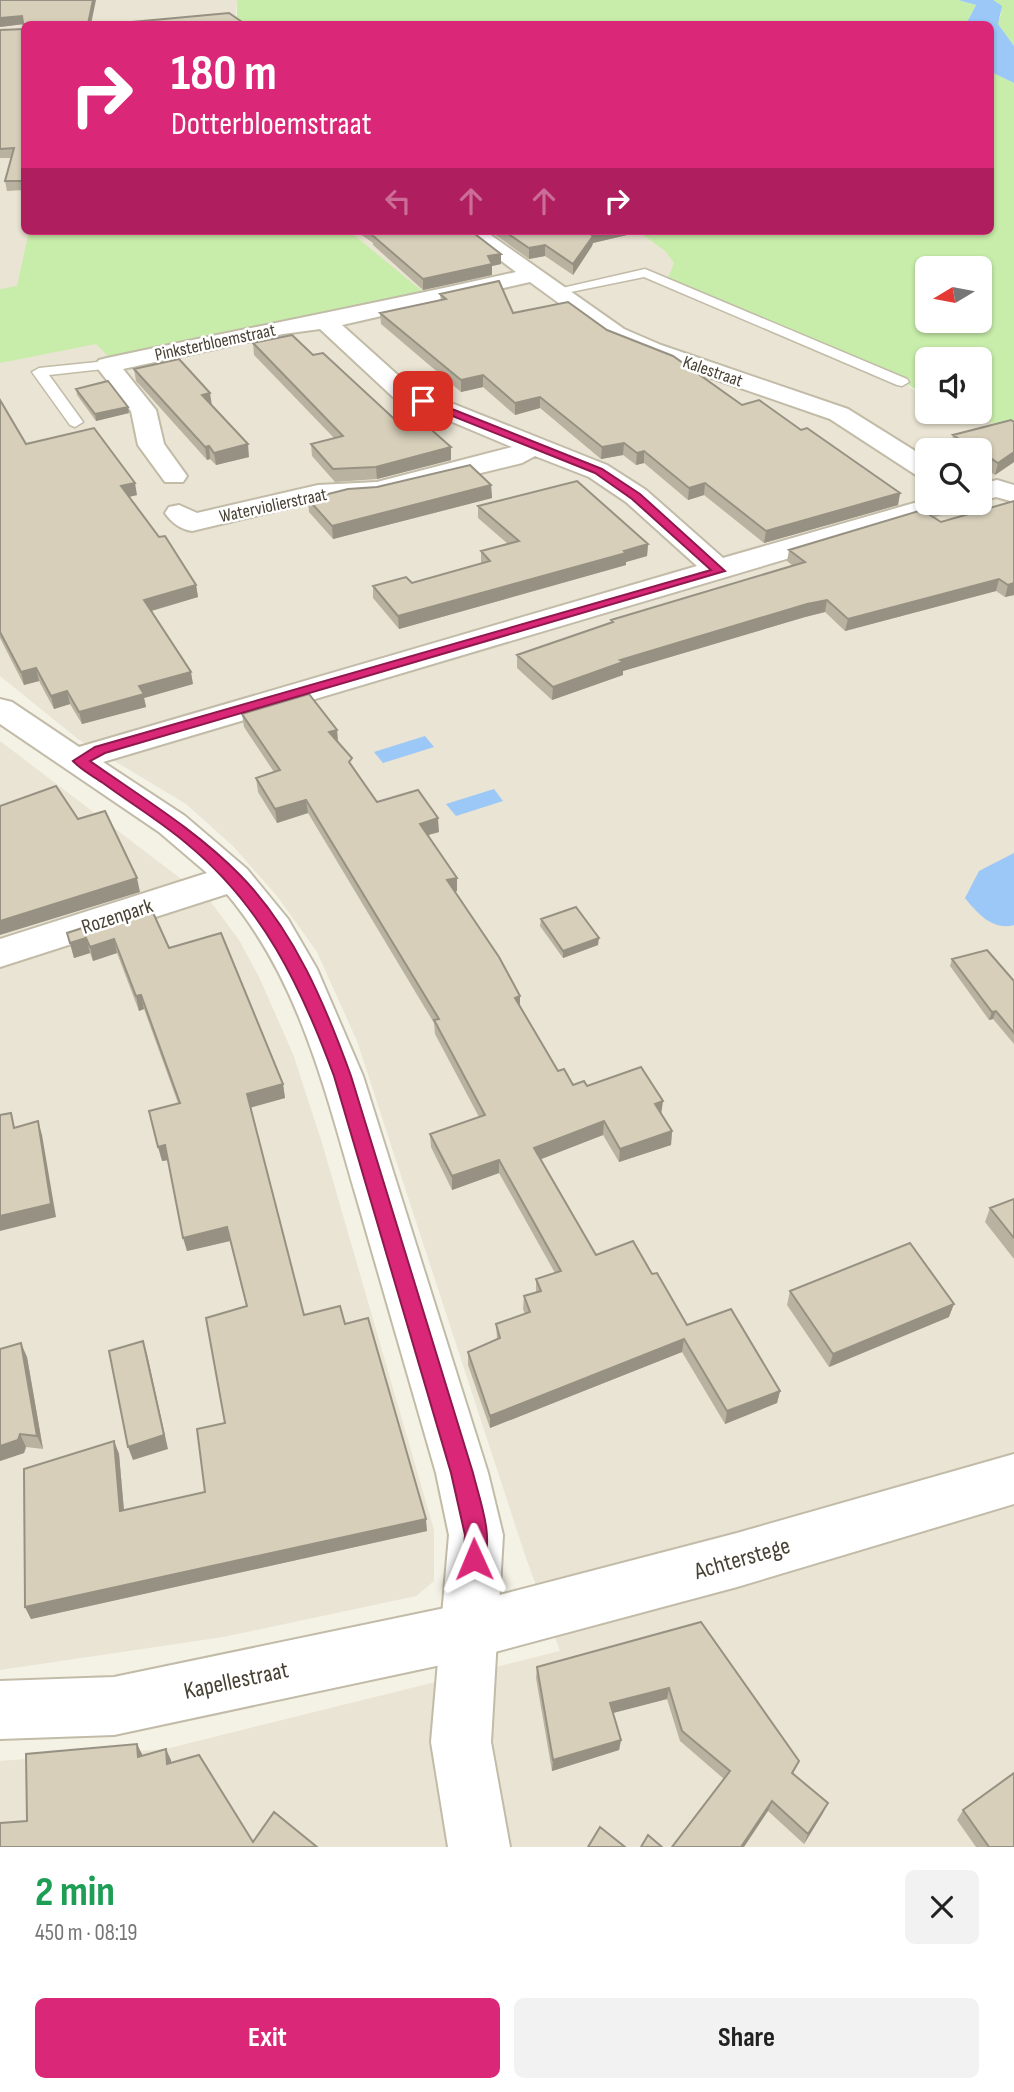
<!DOCTYPE html>
<html lang="en">
<head>
<meta charset="utf-8">
<style>
	:root { --surface:#fff; --page:#f2f2f2; --text:#222; --muted:#767676; --accent:#db2777 }
	body { margin:0; font-family:"Sofia Sans Condensed",sans-serif; background:var(--page); color:var(--text); height:100vh; display:flex; flex-direction:column; font-size:26px; white-space:nowrap }
	* { box-sizing:border-box; margin:0 }
	p { font-size:23px; color:var(--muted) }
	.icon { flex:none; width:38px; height:38px; fill:none; stroke:currentColor; stroke-width:2; stroke-linecap:round; stroke-linejoin:round }
	.map { position:relative; height:1847px; overflow:hidden }
	.panel { display:flex; flex-direction:column; background:var(--surface); flex:1 }
	.panel>* { flex:none }
	.top-card { position:absolute; left:21px; top:21px; width:973px; height:214px; border-radius:10px; box-shadow:0 2px 5px #0004; background:#db2777; color:#fff; overflow:hidden }
	.needle { width:46px; rotate:260deg }
	.tools { position:absolute; left:915px; top:256px; display:grid; gap:14px }
	.tools a { display:grid; place-items:center; width:77px; height:77px; border-radius:10px; background:var(--surface); box-shadow:0 2px 5px #0004; font-size:35px }
	.pin { position:absolute; display:grid; place-items:center; width:60px; height:60px; color:#fff; margin:-30px; border-radius:14px; box-shadow:0 4px 10px #0006 }
	.me { position:absolute; width:77px; margin:-38px; rotate:359deg; stroke-linejoin:round; filter:drop-shadow(0 0 5px #0008) }
	.turn { display:flex; align-items:center; gap:24px; height:147px; padding:0 35px; font-size:32px }
	.turn .icon { width:91px; height:91px; stroke-width:2.5 }
	.turn b { display:block; font-size:49px; line-height:60px }
	.lanes { display:flex; align-items:center; height:66px; padding:0 35px; background:#0003; justify-content:center; gap:35px; direction:ltr }
	.lanes .off { opacity:.35 }
	.round { display:grid; place-items:center; flex:none; width:74px; height:74px; border-radius:10px; background:var(--page) }
	.headline { display:flex; align-items:center; justify-content:space-between; height:119px; padding:0 35px }
	h1 { font-size:42px; font-weight:700; line-height:52px; color:#1e9e55 }
	.action { display:flex; gap:14px; margin-top:auto; padding:14px 35px }
	.action a { flex:1; height:80px; border-radius:10px; background:var(--accent); color:#fff; font-size:28px; font-weight:700; line-height:80px; text-align:center }
	.action a+a { background:var(--page); color:var(--text) }
	.map>svg:first-child { display:block }
</style>
</head>
<body>
<div class="map">
<svg width="1014" height="1847" viewBox="0 0 1014 1847">
	<rect width="100%" height="100%" fill="#f4f1e5"/>
	<path fill="#e9e4d3" fill-rule="evenodd" d="M0,0h237l-1,15 7,9h-219v207h613l28,20 9,12 -5,16 243,102 -5,3 5,5 15,7 1,15h37l49,21v1415h-1014v-86l166,-12 394,-98 -35,-96 -168,-514 -40,-89 -40,-56 -44,-50 -47,-42 -108,-65 -78,-63zM928,450h52v52h-52z
		M0,741l210,160 29,39 20,37 34,77 29,89 112,387v51l-18,15 -193,41 -223,33z"/>
	<path fill="#c8edaa" fill-rule="evenodd" d="M237,0h721l18,5 -10,19h-723l-6,-6z
		M993,0h21v46l-17,-22 4,-10z
		M991,72l23,11v349l-49,-21h15v-52h-52l-1,37 -20,-12 4,-4 -243,-102 6,-15 -9,-12 -28,-20h353zM928,268h52v52h-52z
		M29,231h320l73,60 -313,66 -13,-13 -96,19v-74l17,-3z"/>
	<path fill="#9bc8f7" d="M958,0h35l9,6 -4,18 16,22v37l-23,-11 -1,-48h-24l10,-19z
		M425,736l9,11 -51,16 -9,-11z
		M494,789l9,12 -47,15 -10,-12z
		M1014,853v72c-21,6 -37,-12 -49,-27l14,-27z"/>
	<g fill="none" stroke-linecap="round" stroke-linejoin="round">
		<g stroke="#c1bba7" stroke-width="3">
			<path id="service" d="M645,269l262,110 2,3 -7,4 -5,-1 -253,-108 -88,18 -7,-4z
				M107,361l5,1v6l-63,7 34,47 -8,5 -5,-2 -38,-53 7,-4z"/>
		</g>
		<g stroke="#c1bba7" stroke-width="4">
			<path id="minor" d="M462,231h23l139,98 37,16 187,64 80,50v20l-9,-2 -89,-58 -185,-64 -37,-16 -78,-57 -188,43 69,62 196,78 39,25 77,68 205,-59v3h34l-4,6 -855,254 82,54 62,53 41,50 29,50 46,107 125,397 15,62 -12,207 19,105h-62l-17,-105 18,-207 -13,-62c-26,-90 -52,-180 -78,-270 -32,-108 -57,-221 -131,-309l-227,73v-28l207,-66 -48,-41 -159,-108v-25l12,3 67,45 618,-181 -71,-64 -37,-25 -54,-21 -13,7 -145,35 -59,3 -126,30c-12,-2 -20,-8 -27,-18l4,-6 10,-2 18,8 121,-28 59,-3 135,-35 -119,-50 -73,-68 -37,5 -160,35 33,41 8,34 23,32 -4,6h-18l-27,-37 -7,-34 -36,-46 4,-5 8,-2c136,-29 273,-55 409,-86z
				M997,480l17,5v17l-18,-5 -16,4v-17z"/>
		</g>
		<g stroke="#c1bba7" stroke-width="4">
			<path id="tertiary" d="M1014,1454v50l-277,83 -268,72 -355,76 -114,4v-58l114,-4 355,-74 268,-70z"/>
		</g>
		<use href="#service" fill="#fff" fill-rule="evenodd"/>
		<use href="#minor" fill="#fff" fill-rule="evenodd"/>
		<use href="#tertiary" fill="#fff" fill-rule="evenodd"/>
	</g>
	<path fill="#b9b2a0" d="M0,0l24,24v166l-17,1 -2,-10 6,-23h-11v-128l24,-1v-5l-24,3z
		M356,231h115l30,33 -9,2v9l-69,15 -50,-45v-2z
		M490,231h138l-1,4 -34,8 -1,3 -19,29 -28,-19 -16,3z
		M440,294l73,19 94,17 135,75 59,25 99,63 -2,12 -134,38 -60,-48 -16,5 -44,-37 -8,2 -13,-10 -22,4 -61,-51 -25,7 -32,-28 -22,5 -80,-68 -1,-11 61,-12z
		M253,343l60,12 91,73 47,19v13l-74,19 -42,3 -23,-26 -1,-12 23,-6 -80,-83z
		M134,369l78,36 37,52 -33,8 -6,-6 -3,1 -71,-79z
		M76,389l52,18 1,6 -33,8 -19,-26z
		M0,400l26,44 111,51 -8,2 67,88 2,12 -46,14 41,73 -49,14 2,9 -64,17 -12,-20 -16,5 -15,-28 -15,4 -24,-47z
		M1014,422v40l-19,13 -15,-10v-15h-25l-4,-3 2,-12z
		M491,485l1,13 -159,41 -24,-27 -1,-13z
		M1014,501v94l-9,2 -9,-6 -151,40 -20,-19 -20,5 -182,54v4l-71,25 -35,-32v-13l94,-33v-2l182,-54 -6,-5 2,-11 152,-28z
		M478,506l170,38 -1,12 -21,6v3l-227,64 -26,-31v-12l39,-3 69,-20v-12l27,-7 -30,-26z
		M242,714l95,16 1,12 15,25 24,35 62,30 -11,3 29,43v13l-2,1 65,115 38,64 15,14 14,1 74,28 11,17 -1,14 -52,17 -16,-27 -63,24 56,96 56,19 35,51 93,66 -3,12 -52,21 -43,-72 -192,76 -22,-63v-13l29,-13 -1,-15 29,-10 -2,-5 1,-13 12,-4v-13l19,-6 -56,-100 -47,17 -21,-43 -1,-13 49,-17 -44,-83 -1,-11 -126,-210 -31,10 -19,-31 -2,-14 18,-6 -30,-45z
		M541,919l57,26 -35,13 -23,-32z
		M67,933l102,15 114,136 2,14 -35,10 54,207 41,9 82,207 -396,88 -6,-12 89,-166 5,13 5,56 81,-18 20,-69 21,-117 -16,-65 -43,10 -19,-91 -6,1 16,-58 -34,-94 -5,2 -22,-58 -24,8 -3,-8 -16,5z
		M952,959l62,22v63l-21,-25 -4,1 -39,-54z
		M1014,1199v60l-29,-37 5,-14z
		M790,1291l159,26 -120,50 -42,-62z
		M0,1349l27,8 16,92 -17,-2 -2,6 -24,8z
		M701,1622l98,139 -6,13 30,39 -19,31 -36,-33 -44,-32 -44,-38 -13,-42 -54,14 8,27 -2,10 -67,21 -16,-93 1,-11z
		M963,1810l51,37h-38l-19,-27z"/>
	<path fill="#969182" d="M93,0h3l-5,24h-3z
		M22,16l2,8 -24,3v-9z
		M598,231h30l-1,4 -34,8 -1,3 -19,29v-11l16,-31z
		M545,245v11l-16,3v-11z
		M501,254v10l-9,2v9l-69,15v-11l65,-23z
		M483,375v12l-22,5v-12z
		M210,393l2,13 -10,-11z
		M540,397v11l-25,7v-12z
		M128,407l1,6 -33,8 -1,-7z
		M624,443l-1,12 -22,4 1,-12z
		M248,444l1,13 -33,8 -2,-12z
		M209,446l1,13 -3,1 -2,-13z
		M451,447v13l-74,19 -1,-12z
		M644,451v12l-8,2 1,-12z
		M1014,452v10l-19,13 3,-12z
		M135,483l2,12 -13,3 -3,-12z
		M705,483l-1,12 -16,5 1,-12z
		M491,485l1,13 -159,41 -1,-13z
		M900,493l-2,12 -134,38 2,-12z
		M648,544l-1,12 -21,6v3l-227,64 -1,-13z
		M999,579l-3,12 -151,40 3,-12z
		M1014,583v12l-9,2 3,-12z
		M196,585l2,12 -51,15 -3,-12z
		M827,600l-2,12 -20,5 -182,54v4l-71,25 1,-13 67,-27 187,-56z
		M36,668l3,13 -15,4 -3,-13z
		M191,672l2,12 -49,14 2,9 -64,17 -3,-12 60,-26z
		M67,691l3,13 -16,5 -3,-13z
		M337,730l1,13 -9,-11z
		M306,800l2,13 -31,10 -2,-14z
		M438,818l1,14 -18,5 -1,-13z
		M137,878l3,14 -140,43v-14z
		M457,878v13l-9,3 -1,-14z
		M86,938l4,15 -16,5 -4,-15z
		M599,938l-1,7 -35,13v-7z
		M114,939l3,14 -24,8 -3,-14z
		M141,995l3,14 -5,2 -3,-15z
		M520,996v13l-5,-11z
		M996,1011l-3,8 -4,1 3,-8z
		M283,1084l2,14 -36,10 -2,-14z
		M663,1101l-2,14 -6,-11z
		M38,1121l4,14 14,82 -56,14v-15z
		M604,1121l-1,14 -69,27v-14z
		M672,1131l-1,14 -52,17 1,-13z
		M165,1145l4,15 -7,1 -4,-14z
		M499,1160v13l-47,17v-14z
		M227,1227l3,14 -43,10 -4,-13z
		M954,1304l-5,13 -120,50 4,-13z
		M684,1339l-2,13 -192,76v-12z
		M143,1341l4,13 21,95 -35,11 -5,-13z
		M21,1343l6,14 16,92 -6,-13z
		M780,1391l-3,12 -52,21 2,-13z
		M20,1434l6,13 -2,6 -24,8v-15z
		M114,1441l5,13 6,69 -5,-12z
		M426,1519l1,12 -396,88 -6,-12z
		M669,1688l-2,11 -58,15 1,-11z
		M621,1740l-2,10 -67,21 1,-11z
		M137,1744l5,10 1,13 -5,-10z
		M166,1749l5,11 1,14 -5,-10z
		M772,1801l-4,10 -24,36h-3z
		M828,1803l-5,10 -19,31 4,-10z"/>
	<path fill="#d7cfba" stroke="#969182" stroke-width="2" d="M0,0h93l-5,24h-64v157h-19l9,-33 -14,1v-119l24,-1 -2,-13 -22,2z
		M229,13l16,11h-114l1,-2z
		M370,231h101l30,23 -13,2 4,8 -69,15 -51,-44 3,-1z
		M504,231h94l-9,2 4,3 -20,28 -28,-19 -16,3z
		M499,281l14,32 55,-11 39,28 66,26 69,49 17,-5 42,30 6,-2 93,65 -134,38 -61,-48 -16,5 -45,-37 -7,2 -13,-10 -22,4 -62,-50 -25,6 -32,-28 -22,5 -81,-67 66,-14 -6,-5z
		M292,335l21,20 10,-2 81,75 22,-3 25,22 -75,20 -43,2 -22,-25 32,-8 -90,-93z
		M179,359l31,34 -8,2 46,49 -34,9 -5,-7 -4,1 -71,-78z
		M108,381l20,26 -33,7 -19,-25z
		M0,400l26,44 68,-16 41,55 -14,3 38,51 6,-1 31,49 -52,15 47,72 -52,14 5,8 -65,18 -12,-21 -16,5 -15,-28 -15,4 -21,-40z
		M1011,420l3,2v30l-16,11 -18,-12v-1h-3l-24,-15z
		M470,465l21,20 -159,41 -24,-27 40,-10 29,-2z
		M577,481l71,63 -24,7 2,2 -228,63 -25,-30 33,-9 6,6 78,-22 -9,-10 38,-10 -41,-35z
		M1014,501v82l-6,2 -9,-6 -151,40 -21,-19 -20,4 -187,56 3,2 -70,25 -36,-32 96,-33 -2,-2 194,-58 -16,-12 133,-40 19,12z
		M309,694l28,36 -8,2 23,26 -3,4 28,40 41,-12 20,28 -18,6 37,54 -10,2 52,77 21,39 -5,2 43,73 6,-2 9,16 11,-4 3,5 54,-19 22,34 -8,3 17,27 -52,18 -16,-28 -70,27 62,107 37,-14 19,33 5,-1 30,52 44,-16 49,82 -53,20 -43,-72 -194,77 -22,-64 32,-14 -4,-14 34,-12 -6,-16 17,-5 -5,-12 25,-8 -62,-111 -47,16 -22,-42 55,-19 -51,-95 5,-1 -133,-219 -31,9 -19,-31 24,-8 -38,-56z
		M56,786l22,33 27,-8 32,67 -137,43v-115z
		M150,906l19,42 52,-15 62,151 -36,10 57,221 36,-9 5,18 23,-6 58,201 -401,88 -1,-138 90,-28 6,70 85,-19 -8,-63 28,-6 -19,-105 41,-12 -20,-79 -44,11 -18,-93 -7,2 -9,-36 31,-8 -39,-108 -5,1 -22,-57 -24,8 -4,-9 -16,5 -3,-10z
		M576,907l23,31 -36,13 -22,-32z
		M987,950l27,31v52l-18,-22 -4,1 -40,-53z
		M11,1113l3,15 24,-7 13,83 -51,12v-101z
		M1014,1199v39l-24,-30z
		M910,1243l44,61 -121,50 -43,-63z
		M143,1341l21,94 -36,12 -19,-96z
		M21,1343l16,93 -17,-2 -2,6 -18,6v-97z
		M701,1622l98,139 -7,12 36,30 -20,31 -36,-33 -31,46h-69l58,-76 -48,-40 -13,-43 -59,15 11,37 -68,20 -16,-93z
		M137,1744l1,13 28,-8 1,15 32,-9 54,87 21,-30 43,35h-317v-24l27,-2 -1,-67z
		M1014,1773v74h-25l-26,-37z
		M600,1827l25,20h-37z
		M648,1835l14,12h-21z"/>
	<path fill="#db2777" stroke="#8e194d" stroke-width="2" d="M420,399h7l175,70 38,25 85,77 -620,182 -15,8c51,36 106,69 150,114 54,55 85,129 111,201l122,397c7,29 22,65 9,94l-8,3 -8,-3 -3,-8 2,-24 -14,-62 -117,-397c-33,-90 -72,-171 -148,-233 -26,-22 -56,-40 -83,-60 -10,-7 -22,-13 -30,-22l22,-14 616,-177 -79,-71 -37,-26 -175,-70z"/>
	<g text-anchor="middle" stroke-width="5" stroke-linejoin="round" paint-order="stroke">
		<g font-size="18" fill="#484234" stroke="#fff">
			<text transform="translate(215 342) rotate(-12)" y="6">Pinksterbloemstraat</text>
			<text transform="translate(713 371) rotate(19)" y="6">Kalestraat</text>
			<text transform="translate(273 505) rotate(-12)" y="6">Waterviolierstraat</text>
		</g>
		<g font-size="21" fill="#484234" stroke="#fff">
			<text transform="translate(117 916) rotate(-18)" y="7">Rozenpark</text>
		</g>
		<g font-size="24" fill="#484234" stroke="#fff">
			<text transform="translate(742 1558) rotate(-16)" y="8">Achterstege</text>
			<text transform="translate(236 1680) rotate(-12)" y="8">Kapellestraat</text>
		</g>
	</g>
</svg>
<div class="tools">
<a><svg class="needle" viewBox="-14 -14 28 28"><path d="M0-13l5 13h-10z" fill="#e53935"/><path d="M0 13l5-13h-10z" fill="#767676"/></svg></a>
<a><svg class="icon" aria-label="sound" viewBox="0 0 24 24"><path d="M4 9h4l5-4v14l-5-4H4zM17 9q2 3 0 6"/></svg></a>
<a><svg class="icon" aria-label="search" viewBox="0 0 24 24"><circle cx="10" cy="10" r="6"/><path d="M15 15l6 6"/></svg></a>
</div>
<div class="pin" style="left:423px;top:401px;background:#d93025"><svg class="icon" aria-label="arrive" viewBox="0 0 24 24"><path d="M6 21V4h12l-3 4 3 4H6"/></svg></div>
<svg class="me" style="left:474px;top:1559px" viewBox="-20 -20 40 40"><path d="M0-17L14 15 0 8-14 15z" fill="#db2777" stroke="#fff" stroke-width="4"/></svg>
<div class="top-card">
<div class="turn"><svg class="icon" aria-label="right" viewBox="0 0 24 24"><path d="M7 20v-9h11M14 6l5 5-5 5"/></svg><div><b>180 m</b>Dotterbloemstraat</div></div>
<div class="lanes"><svg class="icon off" aria-label="left" viewBox="0 0 24 24"><path d="M17 20v-9H6M10 6l-5 5 5 5"/></svg><svg class="icon off" aria-label="ahead" viewBox="0 0 24 24"><path d="M12 20V5M6 11l6-6 6 6"/></svg><svg class="icon off" aria-label="ahead" viewBox="0 0 24 24"><path d="M12 20V5M6 11l6-6 6 6"/></svg><svg class="icon" aria-label="right" viewBox="0 0 24 24"><path d="M7 20v-9h11M14 6l5 5-5 5"/></svg></div>
</div>
</div>
<section class="panel">
<div class="headline"><div><h1>2 min</h1><p>450 m · 08:19</p></div><a class="round"><svg class="icon" aria-label="close" viewBox="0 0 24 24"><path d="M6 6l12 12M18 6L6 18"/></svg></a></div>
<div class="action"><a>Exit</a><a>Share</a></div>
</section>
</body>
</html>
